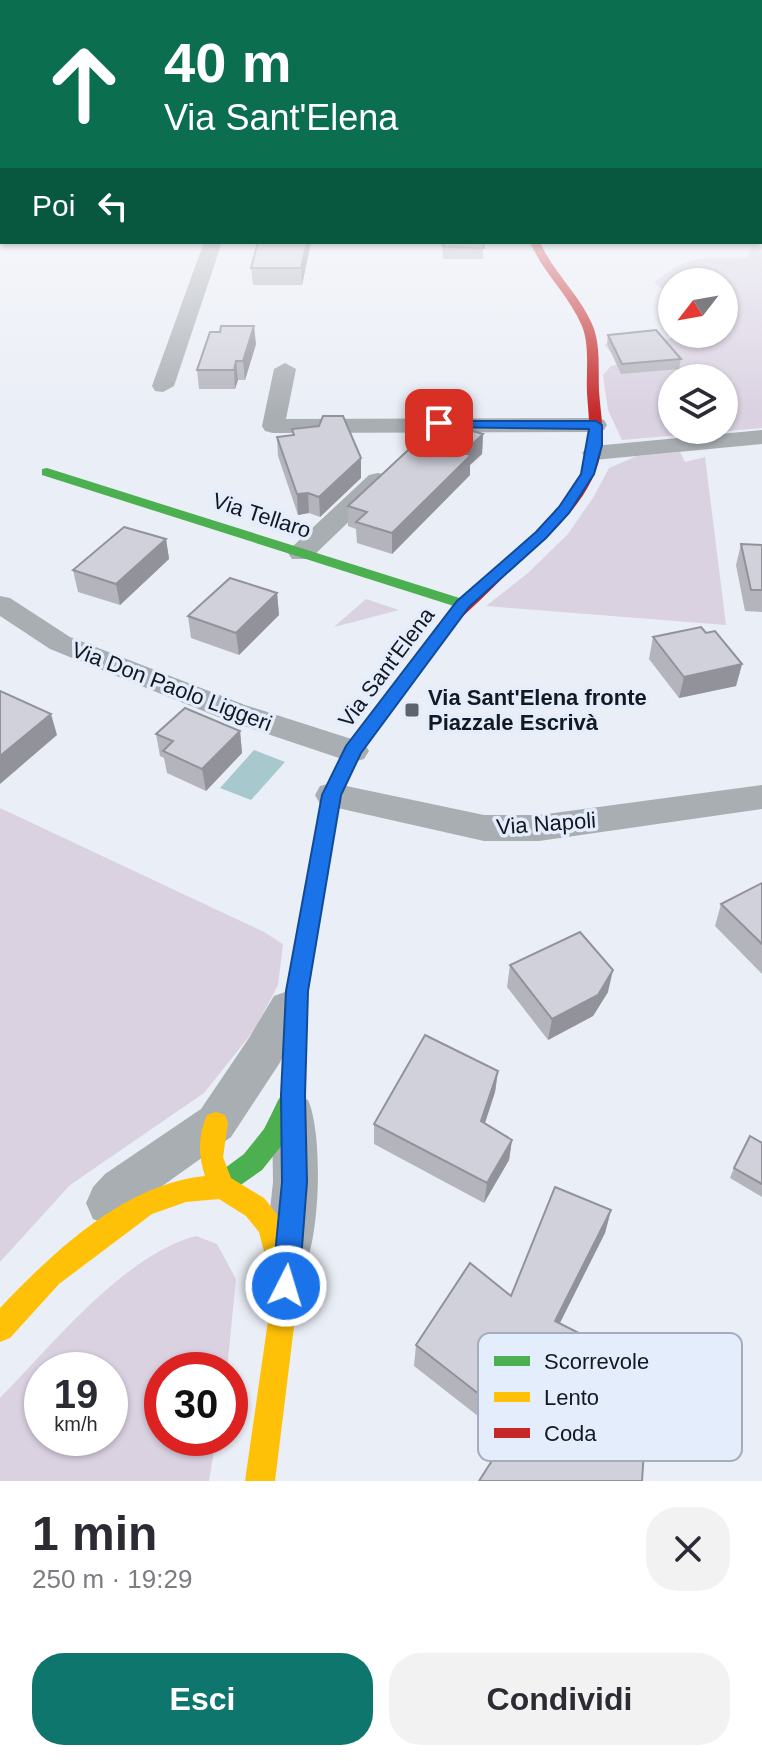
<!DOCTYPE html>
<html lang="it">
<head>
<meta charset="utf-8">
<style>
	:root { --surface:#fff; --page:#f2f2f3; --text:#2b2b33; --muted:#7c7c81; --accent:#0f766e }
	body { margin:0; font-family:Helvetica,sans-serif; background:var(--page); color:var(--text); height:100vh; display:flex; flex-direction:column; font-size:30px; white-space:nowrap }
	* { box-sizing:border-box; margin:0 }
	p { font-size:26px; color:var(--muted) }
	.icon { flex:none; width:44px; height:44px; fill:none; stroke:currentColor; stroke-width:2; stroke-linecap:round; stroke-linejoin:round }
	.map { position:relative; height:1481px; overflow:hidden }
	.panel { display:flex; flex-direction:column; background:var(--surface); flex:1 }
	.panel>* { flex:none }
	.guide { position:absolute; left:0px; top:0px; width:762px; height:244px; box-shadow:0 2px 6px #0004; background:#0b6e4f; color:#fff; overflow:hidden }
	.needle { width:52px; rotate:239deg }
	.tools { position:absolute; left:658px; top:268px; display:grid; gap:16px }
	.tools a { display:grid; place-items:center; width:80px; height:80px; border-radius:50%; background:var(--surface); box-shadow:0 2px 6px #0004; font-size:40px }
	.speed { position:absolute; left:24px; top:1352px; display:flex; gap:16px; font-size:40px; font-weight:700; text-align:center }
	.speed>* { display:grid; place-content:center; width:104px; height:104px; border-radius:50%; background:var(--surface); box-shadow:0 2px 6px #0004; line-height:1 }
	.speed small { font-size:20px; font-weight:400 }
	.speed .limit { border:12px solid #d22; background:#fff; color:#111 }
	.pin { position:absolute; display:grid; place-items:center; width:68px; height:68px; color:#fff; margin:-34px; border-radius:16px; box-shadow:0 4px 12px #0006 }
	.me { position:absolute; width:88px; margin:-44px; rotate:5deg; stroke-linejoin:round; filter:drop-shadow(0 0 6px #0008) }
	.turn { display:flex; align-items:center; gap:28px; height:168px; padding:0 32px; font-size:36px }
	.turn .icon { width:104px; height:104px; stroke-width:2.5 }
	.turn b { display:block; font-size:56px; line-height:68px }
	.then { display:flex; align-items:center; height:76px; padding:0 32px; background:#0003; gap:16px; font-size:30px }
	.round { display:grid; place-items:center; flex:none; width:84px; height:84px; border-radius:32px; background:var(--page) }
	.overview { display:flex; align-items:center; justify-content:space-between; height:136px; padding:0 32px }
	h1 { font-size:48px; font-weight:700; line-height:60px }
	.button { display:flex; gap:16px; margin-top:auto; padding:16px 32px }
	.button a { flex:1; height:92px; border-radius:32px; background:var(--accent); color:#fff; font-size:32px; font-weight:700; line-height:92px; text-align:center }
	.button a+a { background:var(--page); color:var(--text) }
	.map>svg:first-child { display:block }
</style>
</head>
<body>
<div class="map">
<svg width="762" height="1481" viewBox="0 0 762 1481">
	<rect width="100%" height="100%" fill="#eaeef6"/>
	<path fill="#dad1e1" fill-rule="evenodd" d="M752,247h10v181l-140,12 -14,-30 -5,-35 8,-9 9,-2 -16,-20 66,-5 4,-5h50v-52h-52v14l-18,-13c28,-27 55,-27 93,-24zM672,378h52v52h-52z
		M680,452l5,10 20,-5 21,168 -240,-19 42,-33 40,-39 25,-36 16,-30 28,-12z
		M366,599l33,11 -65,17z
		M0,808l264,124 19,12 -5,41 -23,44 -51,64 -134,92 -70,77z
		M196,1236l21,8 19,35 -9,91h-65v68h54l-7,43h-209v-83c51,-52 125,-144 196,-162zM110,1370v68h-68v-68z"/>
	<path fill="#a7c9cd" d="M254,750l31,12 -34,38 -31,-12z"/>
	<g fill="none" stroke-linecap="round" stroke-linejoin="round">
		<path fill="#a9aeb2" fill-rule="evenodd" d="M0,226h2l-2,12z
			M204,242h18l-48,144 -11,6 -8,-1 -3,-5z
			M285,363l11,6 -10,50 310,-1 8,2 3,5 -3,5 -8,2 -323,1 -8,-2 -3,-5 12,-57z
			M762,430v14l-168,16 -8,-2 -4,-5 4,-5 8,-2z
			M378,473l9,2 3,5 -3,5 -77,74h-18l-4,-6 4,-6 77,-72z
			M0,596l10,2 60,39 175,68 119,38 5,8 -5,8 -11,3 -11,-3 -119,-40 -173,-70 -50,-33z
			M332,783l152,32h55l223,-30v24l-223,32h-55l-164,-37 -5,-9 5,-9z
			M288,991l14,5 6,12 -29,56 -48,73 -94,67 -12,15 -16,6 -16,-6 -7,-16 7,-16 12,-13 96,-65 48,-71 25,-42z
			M293,1094l15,6c15,34 12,129 -2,164l-17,6 -17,-6 -6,-17 7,-65 -1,-68 6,-14z"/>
		<path fill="#4caf50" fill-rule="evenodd" d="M47,468l422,133 2,3 -8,5 -6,-2 -415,-132v-6z
			M452,614l8,5 -99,134 -20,42 -33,196 -3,104 -23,50 -20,25 -40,28 -9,-3 -4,-9 4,-9 31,-23 20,-25 17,-34 5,-104 37,-196 24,-48 99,-131z"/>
		<path fill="#ffc107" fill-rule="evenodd" d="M216,1112l9,3 3,8 -5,34 8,21 33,20 15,19 20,69 -24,195h-30l28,-195 -14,-54 -13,-16 -27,-17 -33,3 -34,12 -93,70 -49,54 -10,4v-34c54,-57 125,-124 205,-132 -7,-21 -7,-41 2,-61z"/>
		<path fill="#c62828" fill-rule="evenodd" d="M530,242h10c13,30 39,52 52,82 9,20 6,45 7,67 1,18 5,36 3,55 -6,49 -48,86 -83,116 -12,11 -58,59 -67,62l-8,-5c43,-58 132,-93 144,-171 3,-19 0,-37 -1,-55 -1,-22 3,-47 -5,-67 -13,-31 -39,-53 -52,-84z"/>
	</g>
	<path fill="#b4b4bd" d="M311,242l-9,43h-49l-2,-17z
		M442,242h41v17h-40z
		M608,335l73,24 -2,10 -58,5 -14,-30z
		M256,344l-11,36h-7l-3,9h-36l-2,-19z
		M292,429l69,29v20l-41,39 -11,-4 -11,2 -20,-59 -1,-19 15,-2z
		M438,429l45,5 -1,20 -12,11v10l-78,79 -35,-11 -1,-14 -8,-3v-20z
		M166,539l3,20 -49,46 -42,-13 -5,-22z
		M741,544l21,1v67l-17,-1 -9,-46z
		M277,593l2,22 -40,40 -48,-17 -3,-22z
		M706,633l36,31 -6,22 -57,12 -30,-39 4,-22z
		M240,731l2,22 -36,38 -39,-18 -3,-15 -4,-2 -4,-22z
		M762,883v91l-47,-48 6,-22z
		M510,965l98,27 -15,24 -45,24 -41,-53z
		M498,1071l-3,21 -10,31 27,17 -3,20 -25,43 -110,-59v-20z
		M762,1143v54l-32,-19 4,-10z
		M611,1210l-6,23 -46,90 63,32 -116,83 -92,-72 2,-21 95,-49z"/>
	<path fill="#92929a" d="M307,242h4l-9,43 -1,-17z
		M254,326l2,18 -11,36 -2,-19z
		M236,361l2,19 -3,9 -1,-19z
		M483,434l-1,20 -12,11v10l-78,79v-21l71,-80z
		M361,458v20l-41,39 -1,-20z
		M308,493l1,20 -11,2 -1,-21z
		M166,539l3,20 -49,46 -4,-21z
		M277,593l2,22 -40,40 -3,-22z
		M742,664l-6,22 -57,12 5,-21z
		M51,714l6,21 -57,49v-28z
		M240,731l2,22 -36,38 -4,-22z
		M613,970l-5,22 -15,24 -45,24 4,-21z
		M498,1071l-3,21 -16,49 2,-20z
		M512,1140l-3,20 -25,43 3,-20z
		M611,1210l-6,23 -55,110 5,-22z"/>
	<path fill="#d1d1dc" stroke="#92929a" stroke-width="2" d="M760,207h2v17h-2z
		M258,242h49l-6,26h-50z
		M443,242h40l1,6 -40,-1z
		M221,326h33l-11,35h-7l-2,9h-37l13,-38h10z
		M656,330l25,29 -59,5 -14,-29z
		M323,416h20l18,42 -42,39 -11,-4 -11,1 -20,-57 17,-2 -2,-6 27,-3z
		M445,423l38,11 -20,19 8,2 -79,78 -36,-11 11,-10 -19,-6 85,-79 5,2z
		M124,527l42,12 -50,45 -43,-14z
		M741,544l21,1v45h-11z
		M230,578l47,15 -41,40 -48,-17z
		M701,627l5,6 9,-2 27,33 -58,13 -31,-40z
		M0,691l51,23 -51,42z
		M185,708l55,23 -38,38 -39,-18 10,-10 -17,-7z
		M762,883v61l-41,-40z
		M580,932l33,38 -15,25 -46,24 -42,-54z
		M425,1035l73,36 -17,50 31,19 -25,43 -113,-59z
		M750,1136l12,7v41l-28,-16z
		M555,1187l56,23 -56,111 67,34 24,65 -4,61h-163l37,-58 -100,-78 54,-82 41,33z"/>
	<linearGradient id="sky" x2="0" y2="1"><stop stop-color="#8ebcdd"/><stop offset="0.5" stop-color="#f6f7fb"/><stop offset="1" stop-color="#f6f7fb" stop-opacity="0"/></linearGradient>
	<rect width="762" height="415" fill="url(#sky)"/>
	<path fill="#1a73e8" stroke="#114b97" stroke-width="2" d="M434,421h162l6,4v20l-8,29 -25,39 -23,25 -77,69 -108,146 -20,42 -33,196 -3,104 2,87 -8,104 -4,10 -9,4 -10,-4 -4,-10 10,-104 -1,-87 5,-104 36,-196 24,-49 111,-145 79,-69 23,-25 22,-33 8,-45 -150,-2 -7,-4z"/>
	<rect fill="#5e636c" stroke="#e4edfc" stroke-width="3" x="404" y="702" width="16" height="16" rx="4"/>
	<g text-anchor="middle" stroke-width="7" stroke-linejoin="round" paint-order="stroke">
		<g font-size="22" fill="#131821" stroke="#e4edfc">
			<text transform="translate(262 515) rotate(18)" y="8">Via Tellaro</text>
			<text transform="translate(386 667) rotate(-53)" y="8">Via Sant'Elena</text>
			<text transform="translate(172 686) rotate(21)" y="8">Via Don Paolo Liggeri</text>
			<text transform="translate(546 823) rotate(-4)" y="8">Via Napoli</text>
		</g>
		<g font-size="22" font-weight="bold" fill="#131821" stroke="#e4edfc" text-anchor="start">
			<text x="428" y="705">Via Sant'Elena fronte<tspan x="428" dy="25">Piazzale Escrivà</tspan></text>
		</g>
	</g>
	<rect x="478" y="1333" width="264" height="128" rx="12" fill="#e4edfc" stroke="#a5adba" stroke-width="2"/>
	<rect x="494" y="1356" width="36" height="10" fill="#4caf50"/>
	<rect x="494" y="1392" width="36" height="10" fill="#ffc107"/>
	<rect x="494" y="1428" width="36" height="10" fill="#c62828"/>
	<g font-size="22" fill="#131821">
		<text x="544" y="1369">Scorrevole</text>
		<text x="544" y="1405">Lento</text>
		<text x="544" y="1441">Coda</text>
	</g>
</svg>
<div class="tools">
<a><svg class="needle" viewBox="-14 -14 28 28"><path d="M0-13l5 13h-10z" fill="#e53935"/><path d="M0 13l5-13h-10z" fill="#7c7c81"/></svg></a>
<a><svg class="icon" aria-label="layers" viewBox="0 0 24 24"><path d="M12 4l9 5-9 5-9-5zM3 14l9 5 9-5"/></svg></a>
</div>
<div class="speed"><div>19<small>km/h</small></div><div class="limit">30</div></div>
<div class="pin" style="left:439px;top:423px;background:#d93025"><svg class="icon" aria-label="arrive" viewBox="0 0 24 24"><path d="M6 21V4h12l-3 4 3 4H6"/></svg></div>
<svg class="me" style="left:286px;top:1286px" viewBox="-20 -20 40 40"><circle r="17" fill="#1a73e8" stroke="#fff" stroke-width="3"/><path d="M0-11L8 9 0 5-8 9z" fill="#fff"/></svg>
<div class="guide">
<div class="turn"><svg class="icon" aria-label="ahead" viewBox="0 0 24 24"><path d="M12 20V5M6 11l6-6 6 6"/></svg><div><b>40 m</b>Via Sant'Elena</div></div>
<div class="then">Poi<svg class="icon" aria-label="left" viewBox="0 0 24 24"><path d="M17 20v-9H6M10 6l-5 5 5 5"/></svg></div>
</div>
</div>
<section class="panel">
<div class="overview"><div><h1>1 min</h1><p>250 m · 19:29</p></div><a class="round"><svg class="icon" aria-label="close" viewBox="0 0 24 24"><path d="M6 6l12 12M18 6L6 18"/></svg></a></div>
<div class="button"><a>Esci</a><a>Condividi</a></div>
</section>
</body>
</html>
